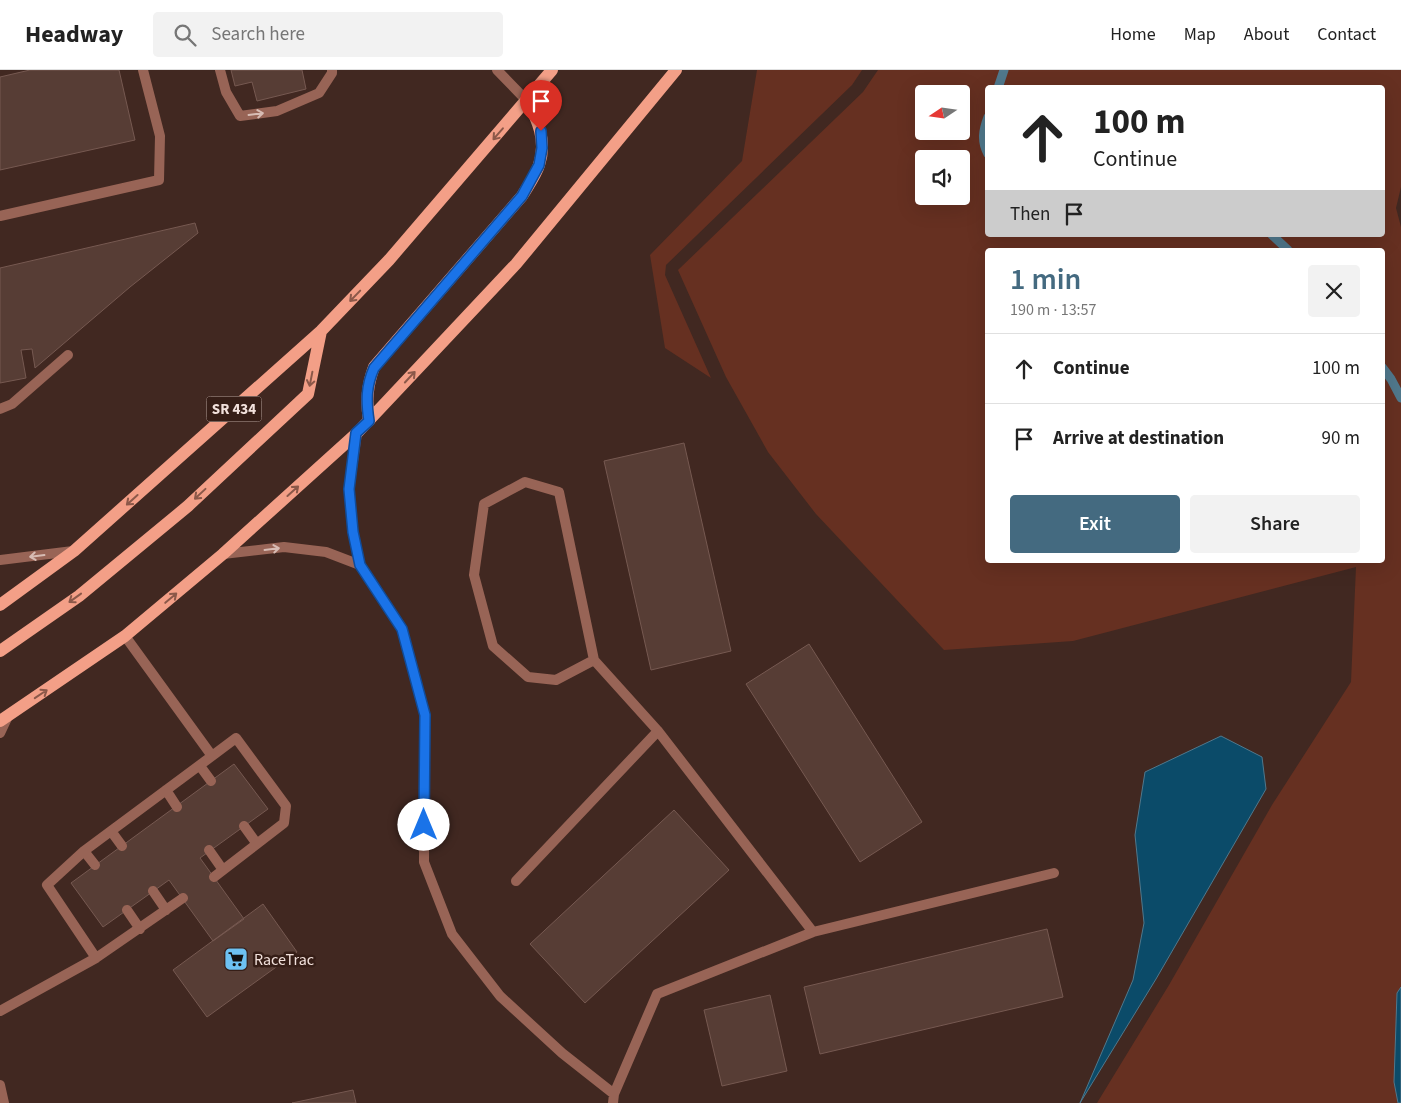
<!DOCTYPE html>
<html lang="en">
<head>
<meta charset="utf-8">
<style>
	:root { --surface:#fff; --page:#f2f2f2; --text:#222; --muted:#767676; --line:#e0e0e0; --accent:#446a80 }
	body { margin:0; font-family:"Source Sans 3",sans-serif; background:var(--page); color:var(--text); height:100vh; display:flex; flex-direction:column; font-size:19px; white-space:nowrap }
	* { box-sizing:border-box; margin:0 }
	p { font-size:16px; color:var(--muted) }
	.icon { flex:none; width:28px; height:28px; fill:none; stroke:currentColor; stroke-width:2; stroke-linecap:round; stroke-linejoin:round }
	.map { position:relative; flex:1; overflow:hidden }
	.details { position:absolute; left:985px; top:178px; width:400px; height:315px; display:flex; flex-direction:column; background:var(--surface); border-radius:5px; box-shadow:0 5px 20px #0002 }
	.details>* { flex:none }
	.hud { position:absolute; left:985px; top:15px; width:400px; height:152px; border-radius:5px; box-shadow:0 5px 20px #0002; background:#fff; color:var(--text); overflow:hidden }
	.needle { width:32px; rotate:257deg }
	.buttons { position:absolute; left:915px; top:15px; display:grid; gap:10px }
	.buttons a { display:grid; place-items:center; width:55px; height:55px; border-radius:5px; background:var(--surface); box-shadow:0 5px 20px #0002; font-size:25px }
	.pin { position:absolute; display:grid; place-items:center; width:42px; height:42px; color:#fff; margin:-51px -21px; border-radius:50% 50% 50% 0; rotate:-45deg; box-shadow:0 0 5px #0007 }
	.pin .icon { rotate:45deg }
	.me { position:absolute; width:55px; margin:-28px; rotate:0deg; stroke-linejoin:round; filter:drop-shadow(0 0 4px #0008) }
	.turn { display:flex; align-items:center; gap:18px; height:105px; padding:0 25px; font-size:22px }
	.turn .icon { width:65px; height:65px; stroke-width:2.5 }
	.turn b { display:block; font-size:35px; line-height:42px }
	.then { display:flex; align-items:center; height:48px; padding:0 25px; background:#0003; gap:10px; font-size:19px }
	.round { display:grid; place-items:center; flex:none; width:52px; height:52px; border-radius:5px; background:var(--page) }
	.overview { display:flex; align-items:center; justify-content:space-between; height:85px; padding:0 25px }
	h1 { font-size:30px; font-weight:600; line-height:38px; color:var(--accent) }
	.primary-button { display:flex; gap:10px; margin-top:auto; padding:10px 25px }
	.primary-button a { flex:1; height:58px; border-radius:5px; background:var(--accent); color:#fff; font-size:20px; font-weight:600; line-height:58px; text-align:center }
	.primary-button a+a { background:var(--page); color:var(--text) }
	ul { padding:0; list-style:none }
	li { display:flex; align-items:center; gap:15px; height:70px; padding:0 25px; border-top:1px solid var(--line) }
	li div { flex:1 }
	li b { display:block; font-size:19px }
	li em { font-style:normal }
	header { display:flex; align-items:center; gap:30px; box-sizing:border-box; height:70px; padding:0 25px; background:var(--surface); border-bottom:1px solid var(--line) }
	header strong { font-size:24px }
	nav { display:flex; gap:28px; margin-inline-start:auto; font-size:18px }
	.search { width:350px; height:45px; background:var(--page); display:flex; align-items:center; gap:12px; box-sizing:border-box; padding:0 18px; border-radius:5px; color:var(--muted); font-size:19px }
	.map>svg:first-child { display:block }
</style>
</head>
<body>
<header>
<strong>Headway</strong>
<div class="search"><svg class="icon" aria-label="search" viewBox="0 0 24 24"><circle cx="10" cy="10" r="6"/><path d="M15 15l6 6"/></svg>Search here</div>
<nav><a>Home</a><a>Map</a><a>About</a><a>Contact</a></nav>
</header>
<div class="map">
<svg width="1401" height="1033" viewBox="0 0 1401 1033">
	<rect width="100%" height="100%" fill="#412821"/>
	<path fill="#663021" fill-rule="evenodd" d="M757,0h105l-10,15 -186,180 -1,10 46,103 -46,-30 -15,-93 92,-94z
		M878,0h523v117l-5,21 5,19v760l-4,6 -3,89 4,21h-301l72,-118 103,-180 79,-123 5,-115 -283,74 -129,9 -128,-136 -48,-62 -42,-75 -48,-107 185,-178zM988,18h394v147h-394zM924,24h37v37h-37zM924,89h37v37h-37zM988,180h394v310h-394z"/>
	<path fill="#0b4b69" stroke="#50788c" d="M1221,666l41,21 4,32 -110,190 -76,124 53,-123 11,-57 -9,-88 10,-63z
		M1401,917v116h-3l-4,-21 3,-89z"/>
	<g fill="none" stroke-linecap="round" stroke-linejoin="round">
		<path stroke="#50788c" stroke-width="9" d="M998,18l6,-18
			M988,47c-5,13 -7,24 0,37
			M1272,165l16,15
			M1382,297l9,12 10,19"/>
	</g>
	<path fill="#573d35" stroke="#765951" d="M30,0h89l16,70 -135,30v-93z
		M231,0h71l4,19 -49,12 -5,-19 -17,4z
		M195,153l3,10 -68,54 -95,81 -3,-19 -11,1 5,28 -26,5v-115z
		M684,373l47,208 -80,19 -47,-209z
		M809,574l113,178 -62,40 -114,-178z
		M234,694l34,45 -68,49 44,61 -31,22 -44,-61 -66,47 -32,-44z
		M674,740l55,60 -144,133 -55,-59z
		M263,834l34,48 -90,65 -34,-47z
		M1047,859l16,68 -243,57 -16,-67z
		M770,925l17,76 -65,15 -18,-76z
		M353,1020l3,13h-64z"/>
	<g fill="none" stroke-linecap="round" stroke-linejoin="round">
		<path stroke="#986456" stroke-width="10" d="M220,0l6,22 14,24 37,-5 42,-18 13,-20v-3
			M497,0l30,31
			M0,146l159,-36 1,-44 -17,-66
			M0,339l12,-5 56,-49
			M212,686l24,-18 50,68 -2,17 -70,54
			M200,696l11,15
			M166,720l11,17
			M244,756l13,18
			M111,761l11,15
			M209,780l14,20
			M84,781l11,14
			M153,821l13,19
			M127,840l13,19
			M96,888l87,-60
			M0,941l96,-53 -49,-73 37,-34 128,-95 -87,-120"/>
		<path stroke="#986456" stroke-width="10" d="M357,363l-8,56 4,43 7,33 42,64 23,86 -1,147 28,72 48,62 62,57 52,41
			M223,484l61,-7 42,5 34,13
			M0,490l73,-9
			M594,590l-38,20 -28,-3 -35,-31 -19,-71 10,-71 41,-22 34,10 35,168 64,71 155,201
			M0,663l8,-17
			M516,811l142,-150
			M0,1015l4,18
			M613,1033l1,-9 43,-100 156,-62 241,-59"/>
		<path stroke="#f39f87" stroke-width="12" d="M369,351c-3,-20 -2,-35 5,-54l148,-171c6,-10 14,-21 17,-31 8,-24 -1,-45 -12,-64
			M0,535l74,-54 247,-220 68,-71 163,-190
			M0,581l79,-55 109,-90 120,-112 13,-63
			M0,651l125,-85 98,-82 134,-121 159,-169 160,-194"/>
	</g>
	<defs><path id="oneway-shaft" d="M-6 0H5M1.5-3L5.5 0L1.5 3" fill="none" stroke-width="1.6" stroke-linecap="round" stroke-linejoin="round" transform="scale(1.25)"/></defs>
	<g stroke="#d7bcb4">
		<use href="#oneway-shaft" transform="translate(256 44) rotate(-7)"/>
		<use href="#oneway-shaft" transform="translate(272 479) rotate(-7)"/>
		<use href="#oneway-shaft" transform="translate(37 486) rotate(173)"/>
	</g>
	<g stroke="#8b5849">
		<use href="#oneway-shaft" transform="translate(498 64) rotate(131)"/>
		<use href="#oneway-shaft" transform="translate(355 226) rotate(134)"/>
		<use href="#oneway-shaft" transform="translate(410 307) rotate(-47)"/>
		<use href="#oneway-shaft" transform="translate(311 309) rotate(101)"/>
		<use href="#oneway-shaft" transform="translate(293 421) rotate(-42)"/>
		<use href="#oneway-shaft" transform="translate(200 424) rotate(137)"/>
		<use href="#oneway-shaft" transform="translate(132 430) rotate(138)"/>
		<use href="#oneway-shaft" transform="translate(75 528) rotate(144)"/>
		<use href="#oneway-shaft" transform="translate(171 528) rotate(-40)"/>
		<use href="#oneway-shaft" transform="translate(41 624) rotate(-34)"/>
	</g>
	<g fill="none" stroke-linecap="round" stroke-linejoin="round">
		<g stroke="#114b97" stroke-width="12">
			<path id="route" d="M424,755l1,-110 -23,-86 -42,-64 -7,-33 -4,-43 7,-56 13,-12c-3,-20 -3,-35 5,-53l148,-172 17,-31 3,-17 -1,-17"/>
		</g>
		<use href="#route" stroke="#1a73e8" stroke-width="9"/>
	</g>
	<defs>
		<g id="supermarket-square" transform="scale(1.25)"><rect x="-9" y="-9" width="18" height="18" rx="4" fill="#6dc2f3" stroke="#361e17"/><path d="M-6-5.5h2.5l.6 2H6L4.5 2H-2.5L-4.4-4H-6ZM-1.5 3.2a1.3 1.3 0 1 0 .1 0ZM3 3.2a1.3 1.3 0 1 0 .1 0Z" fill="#111"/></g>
	</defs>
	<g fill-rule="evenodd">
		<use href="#supermarket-square" x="236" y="889"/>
	</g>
	<g text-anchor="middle" stroke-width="5" stroke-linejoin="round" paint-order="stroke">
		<rect fill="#361e17" stroke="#baa6a1" stroke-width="1" x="206.5" y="326.5" width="55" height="25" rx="4"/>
		<g font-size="15" font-weight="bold" fill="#f2e1dc">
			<text x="234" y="344">SR 434</text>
		</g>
		<g font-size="16" fill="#f2e1dc" stroke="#361e17" text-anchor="start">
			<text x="254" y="895">RaceTrac</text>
		</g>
	</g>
</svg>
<div class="buttons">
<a><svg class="needle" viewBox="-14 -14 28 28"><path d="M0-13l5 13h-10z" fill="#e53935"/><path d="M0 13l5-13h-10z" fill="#767676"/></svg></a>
<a><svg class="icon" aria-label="sound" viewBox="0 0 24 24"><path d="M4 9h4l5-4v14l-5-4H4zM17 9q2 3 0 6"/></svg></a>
</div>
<div class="pin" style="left:541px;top:61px;background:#d93025"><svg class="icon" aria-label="arrive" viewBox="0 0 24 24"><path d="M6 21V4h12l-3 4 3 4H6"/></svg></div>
<svg class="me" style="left:424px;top:755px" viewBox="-20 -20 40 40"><circle r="19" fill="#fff"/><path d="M0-13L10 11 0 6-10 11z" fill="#1a73e8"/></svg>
<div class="hud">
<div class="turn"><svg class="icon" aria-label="ahead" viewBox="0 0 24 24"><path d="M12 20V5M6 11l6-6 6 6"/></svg><div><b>100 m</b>Continue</div></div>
<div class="then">Then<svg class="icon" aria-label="arrive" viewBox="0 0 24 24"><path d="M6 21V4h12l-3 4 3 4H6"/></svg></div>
</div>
<section class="details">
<div class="overview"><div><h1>1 min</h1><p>190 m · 13:57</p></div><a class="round"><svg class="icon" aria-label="close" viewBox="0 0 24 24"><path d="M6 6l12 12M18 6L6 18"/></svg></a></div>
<ul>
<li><svg class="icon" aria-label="ahead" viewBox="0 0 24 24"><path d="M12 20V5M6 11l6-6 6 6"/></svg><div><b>Continue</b></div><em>100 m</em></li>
<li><svg class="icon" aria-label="arrive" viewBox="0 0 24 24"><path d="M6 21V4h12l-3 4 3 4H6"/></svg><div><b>Arrive at destination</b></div><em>90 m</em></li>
</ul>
<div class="primary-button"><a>Exit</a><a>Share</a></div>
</section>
</div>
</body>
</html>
